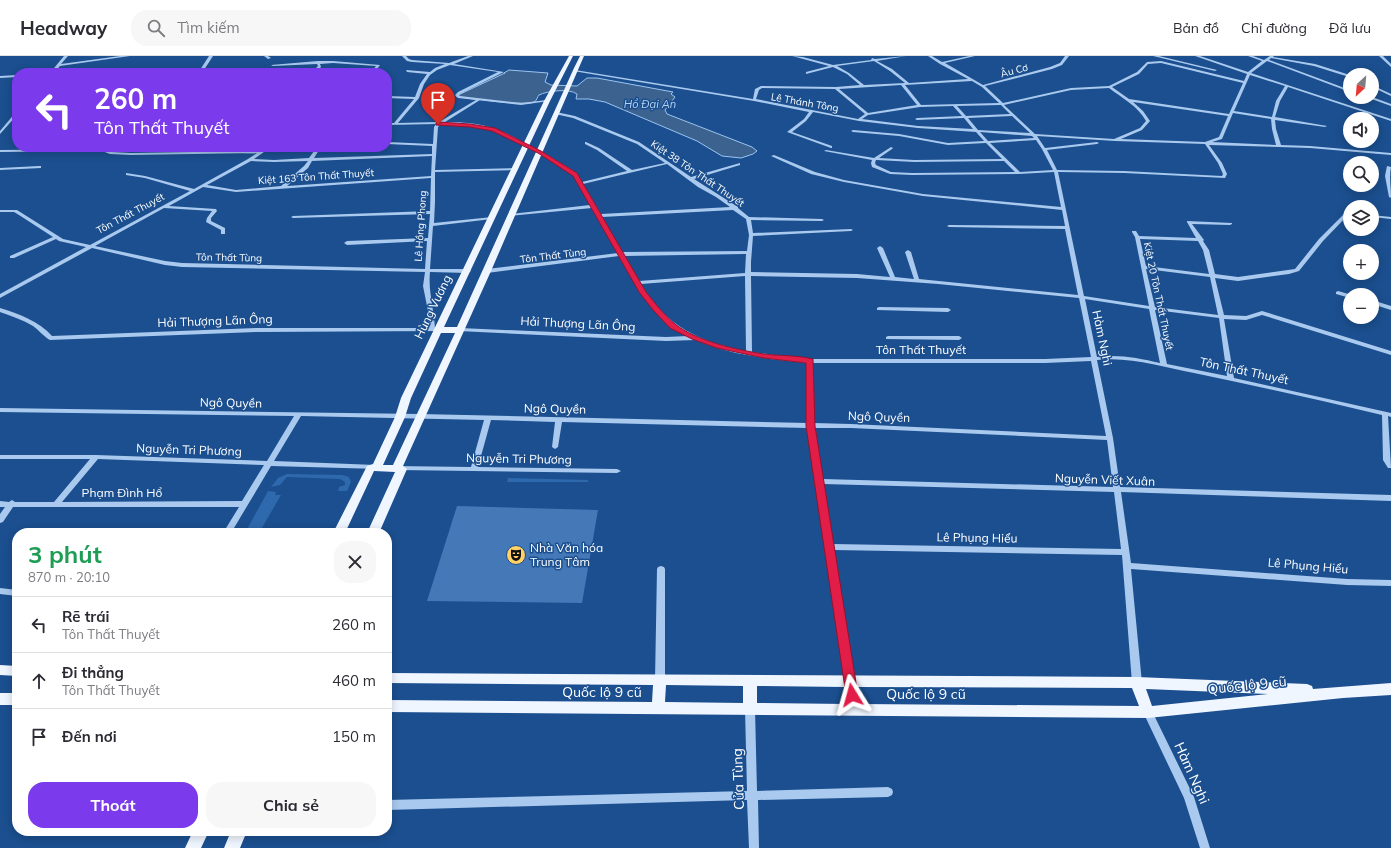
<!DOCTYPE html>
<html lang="vi">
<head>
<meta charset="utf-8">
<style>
	:root { --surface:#fff; --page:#f7f7f7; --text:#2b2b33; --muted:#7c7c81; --line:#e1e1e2; --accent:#7c3aed }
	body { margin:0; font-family:Mulish,sans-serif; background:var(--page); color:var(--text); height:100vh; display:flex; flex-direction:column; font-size:15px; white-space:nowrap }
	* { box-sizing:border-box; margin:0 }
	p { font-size:13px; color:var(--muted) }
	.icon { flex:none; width:22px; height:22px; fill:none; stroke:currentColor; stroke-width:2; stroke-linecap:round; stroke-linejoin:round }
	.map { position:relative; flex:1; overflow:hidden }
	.drawer { position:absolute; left:12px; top:472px; width:380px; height:308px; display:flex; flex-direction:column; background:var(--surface); border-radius:16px; box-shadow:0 2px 10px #0003 }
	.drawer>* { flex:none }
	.top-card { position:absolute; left:12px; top:12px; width:380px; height:84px; border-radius:16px; box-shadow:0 2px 10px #0003; background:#7c3aed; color:#fff; overflow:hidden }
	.needle { width:26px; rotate:206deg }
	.buttons { position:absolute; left:1343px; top:12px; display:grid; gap:8px }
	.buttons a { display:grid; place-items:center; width:36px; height:36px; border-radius:50%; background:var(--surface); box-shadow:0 2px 10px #0003; font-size:20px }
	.pin { position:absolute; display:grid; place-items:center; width:34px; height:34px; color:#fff; margin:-41px -17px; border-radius:50% 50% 50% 0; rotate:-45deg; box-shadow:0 0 4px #0007 }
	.pin .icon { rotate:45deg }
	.me { position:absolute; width:44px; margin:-22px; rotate:352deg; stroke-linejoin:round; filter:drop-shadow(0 0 3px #0008) }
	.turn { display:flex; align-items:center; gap:14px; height:84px; padding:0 16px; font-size:18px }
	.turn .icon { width:52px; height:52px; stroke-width:2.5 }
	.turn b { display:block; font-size:28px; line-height:34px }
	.round { display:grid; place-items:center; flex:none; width:42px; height:42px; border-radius:16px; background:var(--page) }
	.head { display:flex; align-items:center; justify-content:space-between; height:68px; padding:0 16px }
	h1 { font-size:24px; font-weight:700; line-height:30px; color:#1e9e55 }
	.primary-button { display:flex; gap:8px; margin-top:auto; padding:8px 16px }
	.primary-button a { flex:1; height:46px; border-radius:16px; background:var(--accent); color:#fff; font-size:16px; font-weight:700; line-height:46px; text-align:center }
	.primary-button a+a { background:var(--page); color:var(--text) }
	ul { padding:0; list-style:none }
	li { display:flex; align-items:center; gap:12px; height:56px; padding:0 16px; border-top:1px solid var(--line) }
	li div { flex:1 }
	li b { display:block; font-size:15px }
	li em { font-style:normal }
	header { display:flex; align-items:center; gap:24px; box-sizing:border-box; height:56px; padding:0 20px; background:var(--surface); border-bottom:1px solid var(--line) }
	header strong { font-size:19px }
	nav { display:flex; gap:22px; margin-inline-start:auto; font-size:14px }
	.search { width:280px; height:36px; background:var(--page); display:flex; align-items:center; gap:10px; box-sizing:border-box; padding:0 14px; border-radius:16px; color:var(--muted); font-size:15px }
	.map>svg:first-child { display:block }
</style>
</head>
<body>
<header>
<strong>Headway</strong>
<div class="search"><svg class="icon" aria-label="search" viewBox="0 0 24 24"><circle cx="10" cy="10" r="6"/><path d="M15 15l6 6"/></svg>Tìm kiếm</div>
<nav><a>Bản đồ</a><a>Chỉ đường</a><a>Đã lưu</a></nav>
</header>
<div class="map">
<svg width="1391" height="792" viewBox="0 0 1391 792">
	<rect width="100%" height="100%" fill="#1b4f8f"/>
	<path fill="#2e69ad" d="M287,418l56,1 6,2 2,5 -4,9h-9l1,-4 6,-2v-3l-5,-3 -53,-2 -7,8 -9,2 7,-9z
		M508,422l80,2v2h-81z
		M268,435l8,1 -1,3h6l-22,38h-14z"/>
	<path fill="#3c6290" stroke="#9cc4f0" d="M509,14l39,3 -3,9 6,3 26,1 10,-8h10l76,14 -2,2 4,3 -10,13 2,4 85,33 5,4 -4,3 -12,4 -19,-2 -25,-15 -92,-39 -16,-3h-13l1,-5c-8,-6 -30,-3 -38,1 -2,2 -2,6 -5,7 -8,4 -68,-3 -78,-6l49,-23h-1z"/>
	<path fill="#4478b7" d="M457,450l141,4 -16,93 -155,-2z"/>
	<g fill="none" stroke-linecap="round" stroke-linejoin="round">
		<path fill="#a9c9ee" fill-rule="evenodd" d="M64,0h4l-7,8 59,-8h10l-70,10 -6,7h-4z
			M209,0h4l-11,17h-4z
			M264,0h4l3,2 -3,1z
			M402,0h4l3,3 3,1 37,3 19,-7h5l-19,8 50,8 -44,22 -1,1 1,1 61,7 26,-3 2,1 -28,4 -41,-5 -35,22c35,0 53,5 83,23v2h-1c-9,-4 -18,-10 -27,-14 -19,-8 -39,-9 -59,-9l-3,3 -3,43 81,-2 2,1 -2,1 -81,2v30l-1,21 58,-6 2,1 -2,1 -59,7 -3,43h38l3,2 -3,2 -38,-1c-2,19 4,37 5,56l6,1v2l-184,1 -207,8c-6,-3 -11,-10 -17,-14 -10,-6 -22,-10 -33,-14v-4c19,6 39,13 52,28l205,-8h172l-1,-17 -5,-25 2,-14 -243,-5 -17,-2 -73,-17 -92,50v-4l86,-47 -27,-6 -3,-2 -42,19h-4v-2l43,-19 -34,-22 -5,-3h-14v-2h17l46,29 27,6 100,-54 -45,-13 -19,-3v-2l19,3 49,13 54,-30 9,-6 -126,2 -21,-1 -8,-3 -102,1v-2l103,-1 8,3 20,1 130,-2 5,-4h5l-17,12 20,1 35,-2 8,-11h4l-7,11 118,-4v-8l-45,-2v-2l46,2 1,-17 2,-3 -49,1v-2h7l20,-24 -27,-1v-2l28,1 5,-13 7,-10 -20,-2 -1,-2 24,2 5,-4 10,-4 -33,-2 -5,-1zM450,9l48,7 -40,20 -3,3 3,3 18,2 -37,22 -41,1 21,-25 5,-14 6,-9 7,-5zM432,100l-1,20 -144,10 21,-18 4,-7zM251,105l23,1 34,-1 -4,5 -23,20 -45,4 -29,-5zM431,122l-1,33 -137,5 -2,1 2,1 137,-4 -2,24 -81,3 -3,2 3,2 80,-4 -2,28 -243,-6 -17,-2 -70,-15 69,-38 48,3 -5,7 -1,4 15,8v4h4v-6l-14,-7v-3l6,-7 -1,-2 -47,-3 34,-19 33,5z
			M792,0l11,1 30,8 38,-5 1,-2 3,1 31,-3 -29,5 15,8 17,14 59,-4 -28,-15 -12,-8h4l10,6 27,-6h6l-30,7 38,22 67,-18 10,-4 5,-7h4l-7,9 -10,4 -67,17 18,17 68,-15 38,-2 28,-14 10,-10 14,-1 83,20 3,-7 -52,-18h5l48,16 14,-11 -14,-5h5l11,4 6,-4h4l-1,1 42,7 35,11v2h-1l-35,-11 -43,-8 -2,2 81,30v2l-83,-31 -16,12 140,46v2l-103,-34 -8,14 -5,16 52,9 -2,1 -50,-7 1,9 5,16 29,1 81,7v2l-81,-7 -101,-3 13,18 5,11 -2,4 -101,-5 -66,-1 26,124 65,10 -14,-69 -3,-5v-1h4l3,5 57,2 -9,-16v-1l45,2v1l-2,1 -38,-1 12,16 -1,1 6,9 6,24 23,3 57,-8 24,-30 26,-26h5v2h-2l-25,26 -24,30 -10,3 -51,7 -23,-3 9,37 22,1 16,-5 129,40v4l-129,-40 -16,5 -22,-1 10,59 157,35v4l-3,-1 3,52h-3l-5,-8 -1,-45c-63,-15 -125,-29 -188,-42 -31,-6 -65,-17 -97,-13l16,78 7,49 271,8v6l-270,-9 10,71 216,16 44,1v6l-44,-1 -216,-16 11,114 -2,3 -3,1 -3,-1 -2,-3 -10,-128 -288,-5 21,131 -2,3 -3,1 -3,-1 -2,-3 -37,-253 -246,-6 -4,25 -3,2 -3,-2 3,-25 -64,-2 -13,47 139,2 4,2 -4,2 -220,-3 -4,-2 1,-2 77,1 13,-47 -183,-4 -27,45 102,4h3l1,2 -1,2 -108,-3 -40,67h-8l16,-26h-226l-10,15 -3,1v-9l5,-7h-5v-6l9,1 3,-2 3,2h39l36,-43h-90v-4h96l171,6 27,-45 -294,-4v-4l420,6 388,9 -1,-60 -37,-4 -34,-6 -19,-5 -22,-8 -29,1 -208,-10v-2l2,-1 206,9 22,-1c-36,-18 -50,-47 -69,-80l-132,17 -3,-2 3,-2 131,-16 -26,-45 -83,8v-1l2,-1 79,-9 -17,-30 -34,-22v-2h2l36,22 5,9 45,-11 -30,-21 -12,-6v-2h1l13,6 33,22 33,-7 -28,-19 -64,-26 -18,-4 -1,-1 2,-1 19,4 64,26 52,35 49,-14v2l-46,14 44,28v1l11,9 73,2 2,1 -2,1 -71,-1 2,13 98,-4 2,1 -2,1 -98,5 -2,26v10l106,2 33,3 -13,-29 3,-2 3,2 12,29 19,2 -9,-27 3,-2 3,2 8,27 159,16 -13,-66 -116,-2 -2,-1 2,-1 116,1 -3,-16 -139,-14 -79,-14 -33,-8 -40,-18 3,-1 41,17 29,8 79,14 138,13 -7,-35 -35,2 -107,1 -22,-1 -18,-7 -1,-4 1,-3 -48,-9 2,-1 48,8 17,-11 2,1 -1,1 -13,9 35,2 88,-1 -16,-16 -38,2 -49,-9 -46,-4 -2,-1 2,-1 46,4 49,9 36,-2 -8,-9 -58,-4 -59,-7 -46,-9 -7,9 -14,11 40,14v2h-1l-44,-16 17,-13 5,-7 -55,-11 -181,-30 2,-1 178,29 2,-10 6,-3 75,1 24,-2 -13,-11 -14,-7 -27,7v-2l23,-6zM874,5l16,10 15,12 -41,2 -15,-12 -12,-7zM1161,7l82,20 -14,31 -100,-15 -17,-12 27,-13 9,-10zM1250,19l35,11 -9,15 -4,16 -38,-6zM972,25l10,6 17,16 -78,2 -16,-20zM901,29l16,20 -49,8 -29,-24zM762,32l73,1 30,25 -7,5 -102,-20 3,-9zM1109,32c13,10 29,18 37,33l-6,7 -26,11 -79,-5 -31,-29 67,-15zM1133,46l95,14 -9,21 -14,5 -84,-3 21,-9 8,-9 -7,-10zM1001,49l9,9 -44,2 -9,-10zM953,50l9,10 -45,2 -2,1 2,1 47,-2 9,11 -55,-3 -56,-7 6,-4 52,-8zM1233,57l38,6 1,10 4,16 -64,-3 10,-3zM1012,60l18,17 -52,-3 -10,-12zM980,76l52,4 2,2 -46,3zM1037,80l78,5 90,3 13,19 5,11 -1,2 -98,-5 -67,-1 -10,-20 50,-6 2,-1 -2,-1 -52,6zM1036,84l6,9 11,21 -33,2 -30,-29zM876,104l38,2 90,-1 11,11 -103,1 -21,-1 -15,-7 -1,-2zM667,108l31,23 18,10 14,10 -129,7 -18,-30zM733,154l13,9 3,16 -2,16 -125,1 -20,-35zM1140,183l58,2 5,9 6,24 -63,-8zM746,198l-1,19 -106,8 -15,-25zM1146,213l64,8 8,38 -63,-8zM745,220l1,75c-46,-9 -81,-25 -105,-67zM751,220l106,2 81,6 141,14 12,59 -46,2h-242l-51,-7zM1085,243l64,10 11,54c-21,-5 -42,-9 -63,-6zM1155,254l64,8 8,58 -60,-12zM1091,305l15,75 -255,-12 -37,-1 -1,-60h232zM815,372h36l256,12 6,47 -290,-8zM98,403l166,6 -22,36 -180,1zM823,428l291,8 7,57 -288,-5z
			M1153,0h6l58,14 -2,1z
			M1379,0h4l8,8v3z
			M318,5h15l47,4 -6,8h-4l6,-7 -43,-3 -13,1 1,3 -6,6h-4l7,-7 -1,-2 -44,2 -2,-1z
			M17,19v2l-17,1v-2z
			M1372,29l19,9v2l-19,-9z
			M1366,41h6l19,7v2z
			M16,56h1v3l-17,19v-3z
			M39,110h2v2l-41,2v-2z
			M1387,110l4,1c-2,10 0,20 0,31l-2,-1 -4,-21z
			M1372,159l19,2v2l-19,-2z
			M1338,235l14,4h-2v3l-14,-4v-2z
			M1372,244l19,6v4l-19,-6z
			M879,251l69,1 3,2 -3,2 -71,-2v-2z
			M888,280h71l3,2 -3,2 -73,-1v-2z
			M661,510l3,1 1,2v111l-2,3 -3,1 -3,-1 -2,-3 2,-111 1,-2z
			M0,532l17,2v6l-17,-2z
			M750,649l3,1 2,3 2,82 131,-4 4,2 1,3 -1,3 -4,2 -130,3 1,48h-10l-2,-48 -360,10v-10l360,-9 -2,-82 2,-3z
			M1148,652l3,1 43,88 16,51h-10l-16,-50 -41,-86 2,-3z"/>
		<path fill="#f0f6ff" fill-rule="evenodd" d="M569,0h4l-23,45 -106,226h13l117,-259 6,-12h4l-93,215 -88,195 4,3 -28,64h-12l28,-61 -21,-1 -29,62h-12l33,-65 1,-2 6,-2 22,-47 6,-19 143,-297zM441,277h14l-62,132h-10l22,-48 6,-19z
			M0,609l17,1v10l-17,-1z
			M387,617l750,4 170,7 5,2 1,3 78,-6v12l-48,3 -195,20 -761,-6v-12l265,2 1,-17 -266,-2zM666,629l77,1v17l-78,-1zM757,630l87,1 2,17 -89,-1zM857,631l275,1 7,18 -280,-2zM1146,633l122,5 -116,12z
			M0,637h17v12h-17z
			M193,775h16l-8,17h-16z
			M231,775h16l-7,17h-16z"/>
	</g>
	<path fill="#e11d48" stroke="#92132f" d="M438,66l32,2 25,4 46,23 36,22 69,119c9,11 17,22 29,32 21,17 62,26 89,30 16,2 33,1 49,5l2,67 43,269 -2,4 -4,1 -5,-1 -1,-4 -40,-269v-63l-42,-5 -47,-10 -25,-9 -22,-11 -17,-18 -14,-18 -66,-116 -35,-23 -46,-22 -22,-4 -34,-2v-2z"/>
	<defs>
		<g id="theatre-disc" transform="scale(1)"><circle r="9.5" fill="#ffd166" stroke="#1b4f8f"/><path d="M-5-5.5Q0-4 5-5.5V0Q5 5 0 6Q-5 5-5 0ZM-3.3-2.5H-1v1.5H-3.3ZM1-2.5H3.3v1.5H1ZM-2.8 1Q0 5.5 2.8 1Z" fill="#111"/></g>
	</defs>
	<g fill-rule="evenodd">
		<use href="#theatre-disc" x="516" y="499"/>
	</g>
	<g text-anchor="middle" stroke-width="3" stroke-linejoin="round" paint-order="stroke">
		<g font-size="10" fill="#fff" stroke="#1b4f8f">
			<text transform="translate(1014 14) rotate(-15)" y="4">Âu Cơ</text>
			<text transform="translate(805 46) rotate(10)" y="4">Lê Thánh Tông</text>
			<text transform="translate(698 117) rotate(34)" y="4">Kiệt 38 Tôn Thất Thuyết</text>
			<text transform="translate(316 120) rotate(-4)" y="4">Kiệt 163 Tôn Thất Thuyết</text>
			<text transform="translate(130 157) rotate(-28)" y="4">Tôn Thất Thuyết</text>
			<text transform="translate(420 170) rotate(-86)" y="4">Lê Hồng Phong</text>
			<text transform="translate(553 199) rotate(-7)" y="4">Tôn Thất Tùng</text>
			<text transform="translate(229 201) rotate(1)" y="4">Tôn Thất Tùng</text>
			<text transform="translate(1159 240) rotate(78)" y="4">Kiệt 20 Tôn Thất Thuyết</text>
		</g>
		<g font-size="11" font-style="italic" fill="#b5d3f5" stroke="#1b4f8f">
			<text x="650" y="52">Hồ Đại An</text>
		</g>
		<g font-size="12" fill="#fff" stroke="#1b4f8f">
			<text transform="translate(433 251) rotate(-64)" y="4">Hùng Vương</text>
			<text transform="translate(215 265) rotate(-2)" y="4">Hải Thượng Lãn Ông</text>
			<text transform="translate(578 268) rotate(3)" y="4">Hải Thượng Lãn Ông</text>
			<text transform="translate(1102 282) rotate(78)" y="4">Hàm Nghi</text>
			<text x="921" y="298">Tôn Thất Thuyết</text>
			<text transform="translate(1244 315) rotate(12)" y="4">Tôn Thất Thuyết</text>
			<text transform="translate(231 347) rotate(1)" y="4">Ngô Quyền</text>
			<text transform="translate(555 353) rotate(1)" y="4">Ngô Quyền</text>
			<text transform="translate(879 361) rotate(2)" y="4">Ngô Quyền</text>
			<text transform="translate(189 394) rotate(2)" y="4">Nguyễn Tri Phương</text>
			<text transform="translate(519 403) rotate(1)" y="4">Nguyễn Tri Phương</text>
			<text transform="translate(1105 424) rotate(2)" y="4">Nguyễn Viết Xuân</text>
			<text x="122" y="441">Phạm Đình Hổ</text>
			<text transform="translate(977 482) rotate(1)" y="4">Lê Phụng Hiểu</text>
			<text transform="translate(1308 510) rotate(5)" y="4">Lê Phụng Hiểu</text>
		</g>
		<g font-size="12" fill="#fff" stroke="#1b4f8f" text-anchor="start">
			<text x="530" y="496">Nhà Văn hóa<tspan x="530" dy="14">Trung Tâm</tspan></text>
		</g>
		<g font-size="14" fill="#fff" stroke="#1b4f8f">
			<text transform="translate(1247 629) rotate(-6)" y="5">Quốc lộ 9 cũ</text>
			<text x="602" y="641">Quốc lộ 9 cũ</text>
			<text x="926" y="643">Quốc lộ 9 cũ</text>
			<text transform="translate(1192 717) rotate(66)" y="5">Hàm Nghi</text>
			<text transform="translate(738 723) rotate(-92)" y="5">Cửa Tùng</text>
		</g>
	</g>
</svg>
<div class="buttons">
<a><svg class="needle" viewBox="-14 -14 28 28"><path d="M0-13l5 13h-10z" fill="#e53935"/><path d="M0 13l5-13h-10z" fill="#7c7c81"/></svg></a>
<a><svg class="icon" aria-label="sound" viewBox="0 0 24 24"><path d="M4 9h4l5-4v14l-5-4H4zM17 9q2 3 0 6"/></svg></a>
<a><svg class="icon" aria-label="search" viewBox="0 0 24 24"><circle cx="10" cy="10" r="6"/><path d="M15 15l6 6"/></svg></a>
<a><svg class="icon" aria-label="layers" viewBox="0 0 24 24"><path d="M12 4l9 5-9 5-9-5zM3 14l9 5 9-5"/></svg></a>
<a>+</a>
<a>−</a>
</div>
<div class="pin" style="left:438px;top:68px;background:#d93025"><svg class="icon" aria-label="arrive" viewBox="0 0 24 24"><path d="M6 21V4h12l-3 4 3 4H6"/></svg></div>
<svg class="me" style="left:852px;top:639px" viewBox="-20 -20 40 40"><path d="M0-17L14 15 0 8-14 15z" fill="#e11d48" stroke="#fff" stroke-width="4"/></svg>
<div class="top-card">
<div class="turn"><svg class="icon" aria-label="left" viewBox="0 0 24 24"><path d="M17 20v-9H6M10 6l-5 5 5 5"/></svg><div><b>260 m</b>Tôn Thất Thuyết</div></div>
</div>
<section class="drawer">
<div class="head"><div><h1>3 phút</h1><p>870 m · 20:10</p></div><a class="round"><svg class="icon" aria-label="close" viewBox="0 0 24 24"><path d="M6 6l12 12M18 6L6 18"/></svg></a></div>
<ul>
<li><svg class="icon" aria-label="left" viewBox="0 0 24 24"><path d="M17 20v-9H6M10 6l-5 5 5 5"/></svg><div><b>Rẽ trái</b><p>Tôn Thất Thuyết</p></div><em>260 m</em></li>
<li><svg class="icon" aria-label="ahead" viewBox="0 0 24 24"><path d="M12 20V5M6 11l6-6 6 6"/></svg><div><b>Đi thẳng</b><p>Tôn Thất Thuyết</p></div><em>460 m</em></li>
<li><svg class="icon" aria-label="arrive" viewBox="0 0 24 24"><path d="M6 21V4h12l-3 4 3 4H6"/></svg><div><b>Đến nơi</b></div><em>150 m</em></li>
</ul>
<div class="primary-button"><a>Thoát</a><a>Chia sẻ</a></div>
</section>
</div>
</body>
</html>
